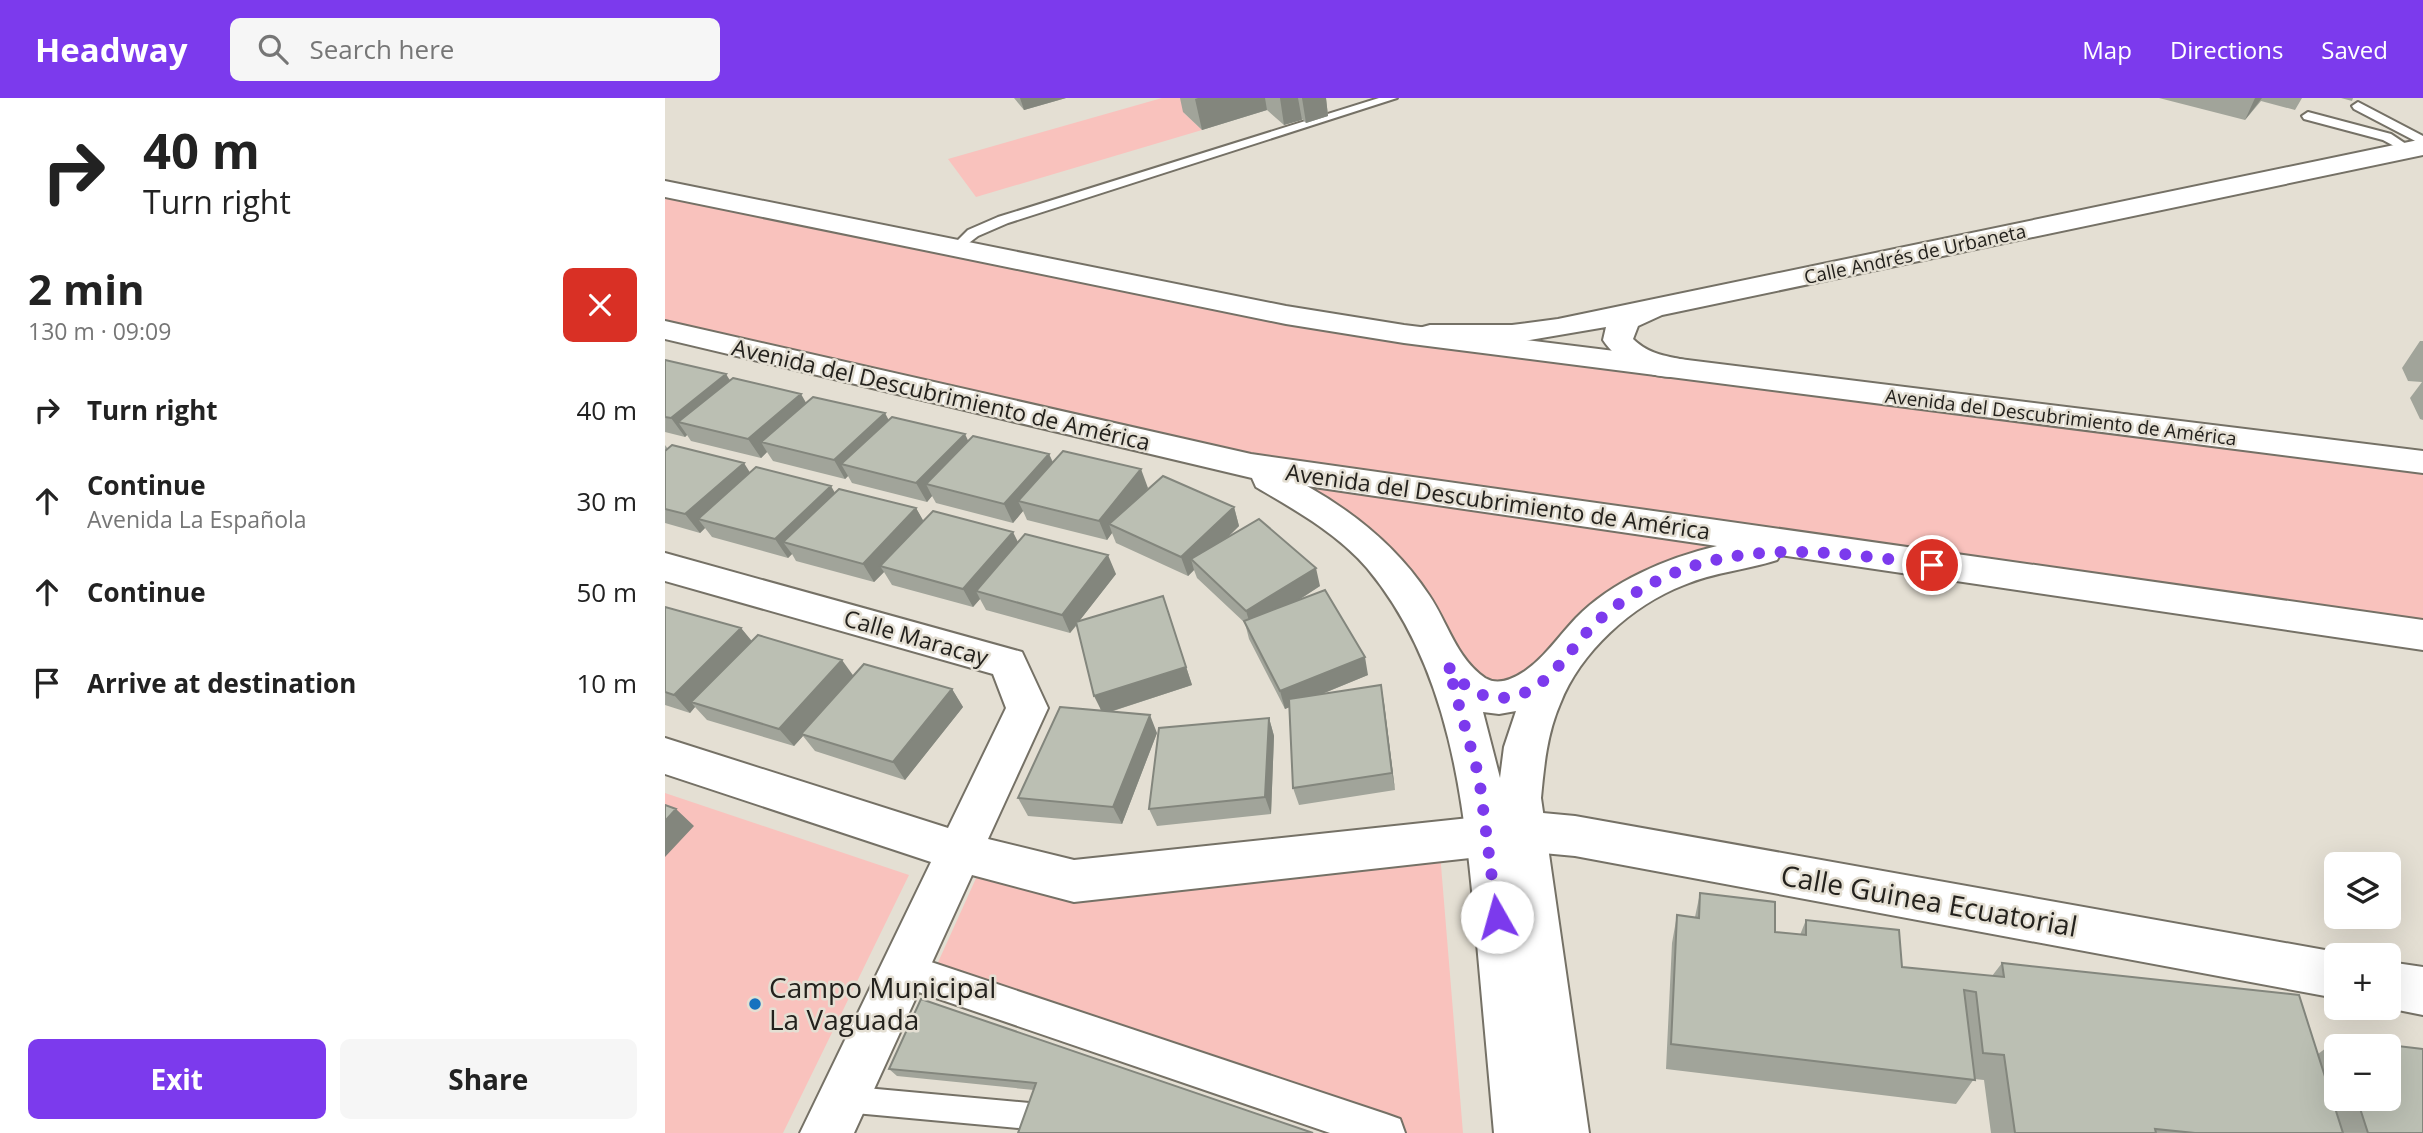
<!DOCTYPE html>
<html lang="en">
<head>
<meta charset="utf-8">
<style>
	:root { --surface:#fff; --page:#f6f6f6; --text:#222; --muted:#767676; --accent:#7c3aed }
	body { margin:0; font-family:"Open Sans",sans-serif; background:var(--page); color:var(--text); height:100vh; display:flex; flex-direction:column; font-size:26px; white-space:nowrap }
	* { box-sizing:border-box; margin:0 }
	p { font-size:23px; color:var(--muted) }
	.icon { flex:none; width:38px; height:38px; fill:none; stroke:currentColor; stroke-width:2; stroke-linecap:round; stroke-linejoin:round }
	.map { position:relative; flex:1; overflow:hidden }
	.details { display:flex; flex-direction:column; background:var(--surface); width:665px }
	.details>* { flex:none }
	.banner { background:#fff; color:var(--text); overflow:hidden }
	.buttons { position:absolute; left:1659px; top:754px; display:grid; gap:14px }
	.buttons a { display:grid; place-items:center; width:77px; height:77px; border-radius:10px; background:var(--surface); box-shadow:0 7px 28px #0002; font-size:35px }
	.pin { position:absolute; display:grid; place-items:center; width:60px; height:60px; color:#fff; margin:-30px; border:4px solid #fff; border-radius:50%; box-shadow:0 2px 7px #0007 }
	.me { position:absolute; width:77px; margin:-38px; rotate:353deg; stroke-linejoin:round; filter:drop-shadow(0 0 5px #0008) }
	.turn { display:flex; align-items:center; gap:24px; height:147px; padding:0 28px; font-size:32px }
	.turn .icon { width:91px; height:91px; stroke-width:2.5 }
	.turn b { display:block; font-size:49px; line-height:60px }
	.round { display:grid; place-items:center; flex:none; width:74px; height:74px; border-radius:10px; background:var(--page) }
	.headline { display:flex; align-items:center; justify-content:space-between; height:119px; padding:0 28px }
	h1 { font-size:42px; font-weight:700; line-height:52px }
	.action { display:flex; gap:14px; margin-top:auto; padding:14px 28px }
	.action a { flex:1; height:80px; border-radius:10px; background:var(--accent); color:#fff; font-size:28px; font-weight:700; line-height:80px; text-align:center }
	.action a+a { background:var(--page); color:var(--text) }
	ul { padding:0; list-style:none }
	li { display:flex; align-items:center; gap:21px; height:91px; padding:0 28px }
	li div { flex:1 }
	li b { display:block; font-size:26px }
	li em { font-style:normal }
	header { display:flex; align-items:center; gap:42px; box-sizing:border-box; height:98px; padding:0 35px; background:var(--accent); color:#fff }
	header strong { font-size:33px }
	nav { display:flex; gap:38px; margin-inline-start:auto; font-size:24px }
	.search { width:490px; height:63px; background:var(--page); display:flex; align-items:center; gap:18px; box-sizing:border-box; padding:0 24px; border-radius:10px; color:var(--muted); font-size:26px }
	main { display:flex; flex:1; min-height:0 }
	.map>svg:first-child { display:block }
</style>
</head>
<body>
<header>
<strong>Headway</strong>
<div class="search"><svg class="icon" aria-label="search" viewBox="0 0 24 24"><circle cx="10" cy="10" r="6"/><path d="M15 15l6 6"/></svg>Search here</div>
<nav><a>Map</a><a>Directions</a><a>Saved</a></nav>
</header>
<main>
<section class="details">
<div class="banner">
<div class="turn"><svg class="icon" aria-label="right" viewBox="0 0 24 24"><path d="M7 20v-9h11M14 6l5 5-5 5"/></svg><div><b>40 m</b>Turn right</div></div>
</div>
<div class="headline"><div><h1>2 min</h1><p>130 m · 09:09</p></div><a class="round" style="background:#d93025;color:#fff"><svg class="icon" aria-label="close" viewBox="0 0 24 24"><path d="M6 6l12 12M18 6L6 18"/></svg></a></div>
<ul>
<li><svg class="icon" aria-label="right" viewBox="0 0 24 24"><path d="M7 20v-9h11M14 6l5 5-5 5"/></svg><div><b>Turn right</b></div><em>40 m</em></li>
<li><svg class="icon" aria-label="ahead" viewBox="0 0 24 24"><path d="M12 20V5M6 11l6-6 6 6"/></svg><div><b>Continue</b><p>Avenida La Española</p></div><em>30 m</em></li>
<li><svg class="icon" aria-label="ahead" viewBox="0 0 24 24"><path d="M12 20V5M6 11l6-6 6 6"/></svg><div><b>Continue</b></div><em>50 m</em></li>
<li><svg class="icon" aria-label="arrive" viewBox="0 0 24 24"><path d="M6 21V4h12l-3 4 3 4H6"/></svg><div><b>Arrive at destination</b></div><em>10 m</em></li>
</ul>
<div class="action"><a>Exit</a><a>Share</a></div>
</section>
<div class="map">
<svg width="1758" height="1035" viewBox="0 0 1758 1035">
	<rect width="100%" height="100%" fill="#e4dfd3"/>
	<path fill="#f9c2bd" d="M497,0h70l-48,15 18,17 -226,67 -28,-38z
		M0,91l621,126 1137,147v173l-615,-85 -94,9 -217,139 -72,-80 -153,-138 -607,-150z
		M0,695l244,82 -126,258h-118z
		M774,743l24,292h-77l-456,-153 57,-126 87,27z"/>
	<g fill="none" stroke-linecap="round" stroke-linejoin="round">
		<g stroke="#757166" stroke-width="4">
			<path id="service" d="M714,0h18l-389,125 -30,13 -21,16 -7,-4 18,-18 30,-13z
				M1693,4l65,34v9l-69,-36 -2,-3z
				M1643,14l83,22 24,16 -6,4 -26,-14 -79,-21 -2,-3z
				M179,988l207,19 9,4 4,9 -4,9 -9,4 -207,-19 -9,-4 -4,-9 4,-9z"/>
		</g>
		<g stroke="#757166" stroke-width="4">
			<path id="pedestrian" d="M239,855l482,161 14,5 5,14h-75l-426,-146 -12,-5 -6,-12 6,-12z"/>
		</g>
		<g stroke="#757166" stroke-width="4">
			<path id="minor" d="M1758,41v16l-761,160 -24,11 -5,13c16,16 35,17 56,22l5,7 -5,7c-31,8 -69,-9 -86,-35l3,-13 -94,16h-82l-11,-3 -4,-6 4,-6 11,-3h82l46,-6z
				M0,455l357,99 26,56 -60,131 86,21 414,-44 16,6 2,-5 16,-6 53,5 761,136 9,4h-9v42l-761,-142 -53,-5 -16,-6 -2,5 -16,6 -414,46 -102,-27 -118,258h-54l131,-271 -266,-88v-36l283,90 58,-120 -13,-34 -328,-93z
				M1724,864l34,5v48l-35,-7z"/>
		</g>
		<g stroke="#757166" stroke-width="4">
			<path id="tertiary" d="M0,83l621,125 118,19 1019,126v22l-1019,-130 -118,-19 -621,-127z
				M0,223l586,133 1172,166v30l-643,-95 -3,5c-31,10 -63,12 -93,25 -52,20 -104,67 -124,119 -13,30 -16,62 -19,94l48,335h-95c-6,-67 -12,-134 -18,-201 -12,-127 -24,-262 -109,-364 -30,-35 -72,-58 -111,-81l-4,-9 -587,-139zM642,388l410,60c-50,12 -105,35 -141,72 -18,19 -31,39 -51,53 -12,8 -27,15 -40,7 -29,-20 -37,-55 -56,-83 -31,-47 -74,-82 -122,-109zM851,613l-12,36 -4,31 -17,-66 16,2z"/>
		</g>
		<use href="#service" fill="#fff" fill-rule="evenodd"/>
		<use href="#pedestrian" fill="#fff" fill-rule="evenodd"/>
		<use href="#minor" fill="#fff" fill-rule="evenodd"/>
		<use href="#tertiary" fill="#fff" fill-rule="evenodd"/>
	</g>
	<path fill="#a1a49a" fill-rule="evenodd" d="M349,0h52l-42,12z
		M515,0h146l2,18 -22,7 -4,-4 -18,6 -17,-15 -65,20 -19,-18z
		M1494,0h143l-7,12 -34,-9 -16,19z
		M1676,0h12l-1,3z
		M1755,243h3v79l-3,-1 -10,-21 12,-16 -14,-1 -6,-13z
		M0,262l141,43 82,17 80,21 81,13 4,8 95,26 -5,6 91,13 5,19 -12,12 93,48 -21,14 69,75 -46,19 62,9 11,87 -96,15 -6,-17 -4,-81 -4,2 -36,-70 -4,-16 -48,-45 -3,-8 -6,6 -72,-33 -4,-10 -5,7 -80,-20 -4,-9 -10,12 -77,-20 -4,-7 -5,6 -75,-19 -4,-7 -3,3 -72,-18 -6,-9 -6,6 -70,-17 -4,-6 -2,2 -20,-5z
		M0,347l3,4 82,24 85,20 81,15 7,13 95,22 98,31 -37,47 84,-25 29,89 -82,27 47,21 -35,91 -94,-8 -10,-18 83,-87 -24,-86 -7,8 -84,-23 -6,-11 -7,8 -81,-22 -8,-13 -10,10 -78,-21 -4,-7 -4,4 -76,-21 -7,-9 -5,5 -35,-10z
		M0,509l76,21 10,13 102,34 99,14 11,18 -58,73 -90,-29 -12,-15 -9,10 -87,-26 -12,-13 -5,6 -25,-8z
		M604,620l5,18 -3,78 -114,12 -8,-17z
		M1035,795l75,9v30l25,3 6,-15 93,10 3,37 90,9 10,-13 297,32 19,59 20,-15 85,10v84h-432l-7,-53 -10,-1 -18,25 -290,-35 6,-126 5,-28 18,2zM1671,948h53v53h-53z
		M256,901l392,134 -279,-43 -137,-14 -8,-7z"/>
	<path fill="#83867d" d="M355,0h46l-42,12z
		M533,0h67l2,12 -65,20 -7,-31z
		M615,0h18l4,22 -18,5z
		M637,0h24l2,18 -22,7z
		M1590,0h7l-17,22z
		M61,276l12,19 -60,29 9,13 -2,2 -14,-19z
		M136,296l11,19 -51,29 6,10 -6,6 -13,-19z
		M220,315l10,19 -54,32 7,12 -3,3 -11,-19z
		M300,336l9,19 -48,31 6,12 -5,6 -11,-19z
		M384,356l8,19 -39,28 5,10 -10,12 -9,-19z
		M79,365l12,19 -58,37 7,9 -5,5 -15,-19z
		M476,371l7,19 -32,40 -7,-4 3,9 -5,7 -8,-19z
		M166,388l11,19 -59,37 9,12 -4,4 -13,-19z
		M569,409l5,19 -41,40 -7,-7 3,11 -6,6 -7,-19z
		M251,410l11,19 -47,39 4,6 -10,10 -11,-18z
		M348,434l9,18 -46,41 4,8 -7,8 -10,-18z
		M443,457l8,19 -46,59 -8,-18z
		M651,470l4,18 -68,44 -6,-19z
		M498,498l29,89 -89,29 -9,-18z
		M76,530l15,18 -65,56 4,5 -5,6 -16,-18z
		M700,559l3,18 -83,34 -5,-18z
		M177,562l13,18 -54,56 2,2 -9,10 -15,-17z
		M716,587l3,18 11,87 -3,-17z
		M287,591l11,18 -58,73 -12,-18z
		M485,617l7,18 -35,91 -9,-17z
		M604,620l5,18 -3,78 -6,-17z
		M11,711l18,17 -29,31v-36z"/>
	<path fill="#bbbfb3" stroke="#83867d" stroke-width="2" d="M0,262l61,14 -55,44 -6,-1z
		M68,280l68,16 -53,45 -70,-17z
		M148,299l72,16 -51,47 -73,-18z
		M227,319l73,17 -49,49 -75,-19z
		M308,338l76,18 -45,50 -78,-20z
		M7,347l72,18 -59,51 -20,-5v-58z
		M398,353l78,18 -42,52 -81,-20z
		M91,369l75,19 -56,53 -77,-20z
		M498,378l71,31 -53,50 -72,-33z
		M174,391l77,19 -53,56 -80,-22z
		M268,413l80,21 -50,57 -83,-23z
		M594,421l57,49 -70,43 -55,-52z
		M360,436l83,21 -46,60 -86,-24z
		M660,492l40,67 -85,34 -36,-70z
		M498,498l23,71 -92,29 -18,-74z
		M0,509l76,21 -67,67 -9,-3z
		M93,537l84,25 -63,69 -88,-27z
		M199,566l88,25 -59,73 -92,-28z
		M716,587l11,88 -99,15 -4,-89z
		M395,609l90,8 -37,92 -95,-9z
		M604,620l-4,79 -116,12 10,-81z
		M0,707l11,4 -11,12z
		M1035,795l75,9v30l31,3v-15l93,10 3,37 102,10 -2,-14 297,32 44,138h-148l-40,-4 1,4h-141l-11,-78 -21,-2 -7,-61 -12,-2 11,90 -304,-36 6,-129 22,3z
		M256,901l392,134h-295l18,-50 -147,-14z
		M1673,941l85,10v84h-55l-11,-34h32v-53h-49z"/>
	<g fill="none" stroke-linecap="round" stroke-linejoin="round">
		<path stroke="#7c3aed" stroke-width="12" stroke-dasharray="0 21.6" d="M832,819l-18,-140 -31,-111c17,25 42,39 73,28 34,-12 53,-53 80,-76 100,-85 211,-70 331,-53"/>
	</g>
	<circle fill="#1672bf" stroke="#e4dfd3" stroke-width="2.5" cx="90" cy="906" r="7"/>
	<g text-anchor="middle" stroke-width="5" stroke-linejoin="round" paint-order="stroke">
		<g font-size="19" fill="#23211d" stroke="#e4dfd3">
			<text transform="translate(1250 156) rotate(-12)" y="7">Calle Andrés de Urbaneta</text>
			<text transform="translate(1396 319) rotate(7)" y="7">Avenida del Descubrimiento de América</text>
		</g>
		<g font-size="23" fill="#23211d" stroke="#e4dfd3">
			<text transform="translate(276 297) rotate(13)" y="8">Avenida del Descubrimiento de América</text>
			<text transform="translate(833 404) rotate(8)" y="8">Avenida del Descubrimiento de América</text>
			<text transform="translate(251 540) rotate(16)" y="8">Calle Maracay</text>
		</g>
		<g font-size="28" fill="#23211d" stroke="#e4dfd3">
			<text transform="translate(1264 803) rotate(10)" y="10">Calle Guinea Ecuatorial</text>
		</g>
		<g font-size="28" fill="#23211d" stroke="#e4dfd3" text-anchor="start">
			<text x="104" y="900">Campo Municipal<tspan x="104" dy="32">La Vaguada</tspan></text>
		</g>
	</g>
</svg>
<div class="buttons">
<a><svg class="icon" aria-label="layers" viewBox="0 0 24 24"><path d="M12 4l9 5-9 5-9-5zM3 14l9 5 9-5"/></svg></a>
<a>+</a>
<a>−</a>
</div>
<div class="pin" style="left:1267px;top:467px;background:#d93025"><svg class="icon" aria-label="arrive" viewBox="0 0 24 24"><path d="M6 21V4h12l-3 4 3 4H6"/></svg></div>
<svg class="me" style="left:832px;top:819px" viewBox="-20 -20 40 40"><circle r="19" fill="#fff"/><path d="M0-13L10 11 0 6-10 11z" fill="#7c3aed"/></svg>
</div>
</main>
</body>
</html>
